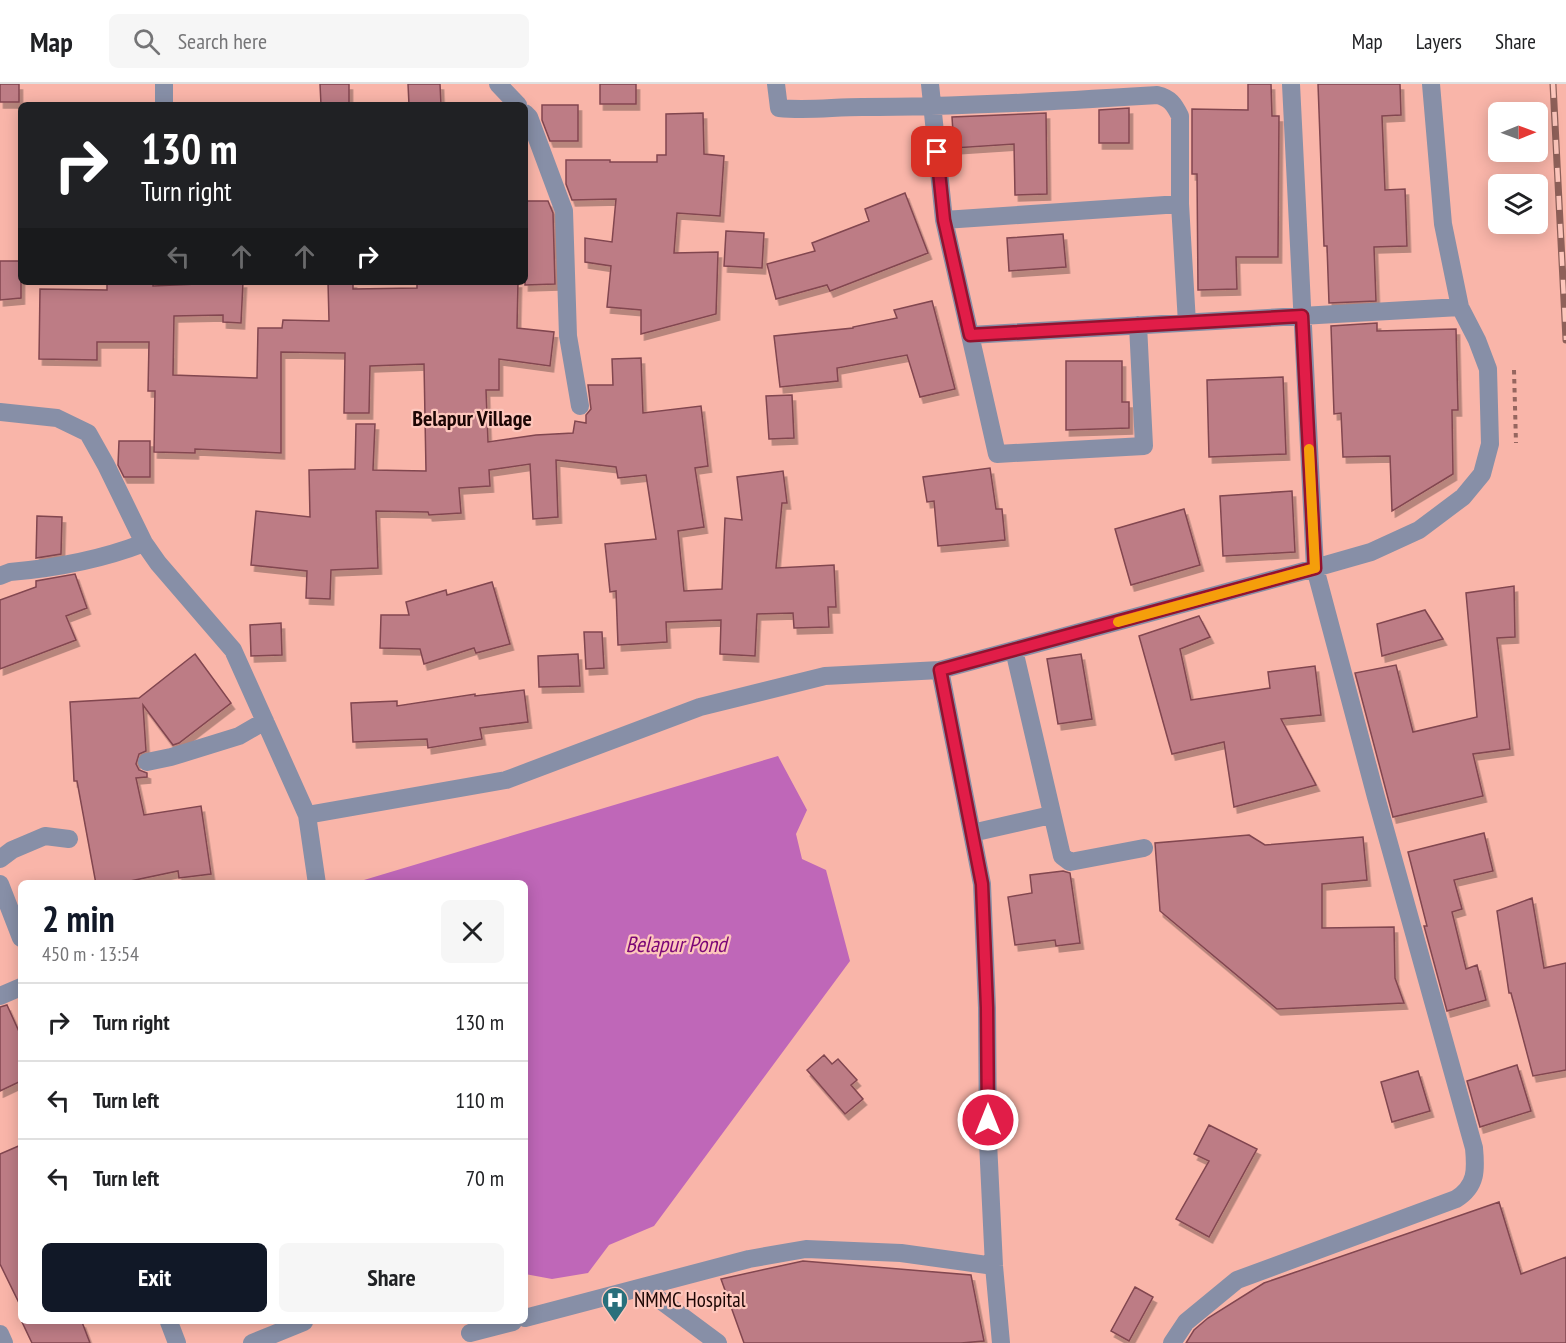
<!DOCTYPE html>
<html lang="en">
<head>
<meta charset="utf-8">
<style>
	:root { --surface:#fff; --page:#f6f6f6; --text:#202124; --muted:#757577; --line:#e0e0e0; --accent:#111827 }
	body { margin:0; font-family:"PT Sans Narrow",sans-serif; background:var(--page); color:var(--text); height:100vh; display:flex; flex-direction:column; font-size:22px; white-space:nowrap }
	* { box-sizing:border-box; margin:0 }
	p { font-size:20px; color:var(--muted) }
	.icon { flex:none; width:33px; height:33px; fill:none; stroke:currentColor; stroke-width:2; stroke-linecap:round; stroke-linejoin:round }
	.map { position:relative; flex:1; overflow:hidden }
	.details { position:absolute; left:18px; top:796px; width:510px; height:444px; display:flex; flex-direction:column; background:var(--surface); border-radius:9px; box-shadow:0 3px 15px #0003 }
	.details>* { flex:none }
	.guide { position:absolute; left:18px; top:18px; width:510px; height:183px; border-radius:9px; box-shadow:0 3px 15px #0003; background:#202124; color:#fff; overflow:hidden }
	.needle { width:39px; rotate:89deg }
	.buttons { position:absolute; left:1488px; top:18px; display:grid; gap:12px }
	.buttons a { display:grid; place-items:center; width:60px; height:60px; border-radius:9px; background:var(--surface); box-shadow:0 3px 15px #0003; font-size:30px }
	.pin { position:absolute; display:grid; place-items:center; width:51px; height:51px; color:#fff; margin:-26px; border-radius:12px; box-shadow:0 3px 9px #0006 }
	.me { position:absolute; width:66px; margin:-33px; rotate:0deg; stroke-linejoin:round; filter:drop-shadow(0 0 4px #0008) }
	.turn { display:flex; align-items:center; gap:21px; height:126px; padding:0 24px; font-size:27px }
	.turn .icon { width:78px; height:78px; stroke-width:2.5 }
	.turn b { display:block; font-size:42px; line-height:51px }
	.lanes { display:flex; align-items:center; height:57px; padding:0 24px; background:#0003; justify-content:center; gap:30px; direction:ltr }
	.lanes .off { opacity:.35 }
	.round { display:grid; place-items:center; flex:none; width:63px; height:63px; border-radius:9px; background:var(--page) }
	.head { display:flex; align-items:center; justify-content:space-between; height:102px; padding:0 24px }
	h1 { font-size:36px; font-weight:700; line-height:45px; color:var(--accent) }
	.button { display:flex; gap:12px; margin-top:auto; padding:12px 24px }
	.button a { flex:1; height:69px; border-radius:9px; background:var(--accent); color:#fff; font-size:24px; font-weight:700; line-height:69px; text-align:center }
	.button a+a { background:var(--page); color:var(--text) }
	ul { padding:0; list-style:none }
	li { display:flex; align-items:center; gap:18px; height:78px; padding:0 24px; border-top:2px solid var(--line) }
	li div { flex:1 }
	li b { display:block; font-size:22px }
	li em { font-style:normal }
	header { display:flex; align-items:center; gap:36px; box-sizing:border-box; height:84px; padding:0 30px; background:var(--surface); border-bottom:2px solid var(--line) }
	header strong { font-size:28px }
	nav { display:flex; gap:33px; margin-inline-start:auto; font-size:21px }
	.search { width:420px; height:54px; background:var(--page); display:flex; align-items:center; gap:15px; box-sizing:border-box; padding:0 21px; border-radius:9px; color:var(--muted); font-size:22px }
	.map>svg:first-child { display:block }
</style>
</head>
<body>
<header>
<strong>Map</strong>
<div class="search"><svg class="icon" aria-label="search" viewBox="0 0 24 24"><circle cx="10" cy="10" r="6"/><path d="M15 15l6 6"/></svg>Search here</div>
<nav><a>Map</a><a>Layers</a><a>Share</a></nav>
</header>
<div class="map">
<svg width="1566" height="1259" viewBox="0 0 1566 1259">
	<defs>
		<filter id="shadow"><feDropShadow dx="3.5" dy="6" stdDeviation="0" flood-color="#0004"/></filter>
	</defs>
	<rect width="100%" height="100%" fill="#f9b5a9"/>
	<path fill="#bf67b8" d="M778,672l29,54 -11,24 6,25 24,11 24,91 -196,265 -45,19 -21,28 -36,6 -27,-5v-390l-171,-1z"/>
	<path fill="#bd7c85" stroke="#824650" stroke-width="1.5" filter="url(#shadow)" d="M0,0h19v18h-19z
		M320,0h29v21h-28z
		M408,0h32l1,21h-32z
		M600,0h36v20h-36z
		M1248,0h23l1,32h7l-1,141h-42l1,32 -39,1 -1,-116h-5v-65l56,1z
		M1318,0h82l1,31 -19,1 3,74 20,-1 2,57 -33,1 2,54 -47,2 -2,-57h-3z
		M542,21h36v36h-28l-8,-21z
		M1129,24v35h-30v-33z
		M703,29l1,41 20,2 -4,60 -43,-3 -3,40 44,-1 -2,62 -75,20v-24l-34,-3 4,-41 -26,-4v-24l27,4 4,-43 -44,1 -6,-16v-24h44v2h47v-7h9v-41z
		M1046,29l1,81 -32,1 -1,-51 -60,4 -2,-31z
		M905,109l23,60 -98,38 -3,-6 -51,14 -9,-35 48,-13 -3,-8 57,-22 -4,-12z
		M525,117h23l5,12 2,71 -30,1z
		M726,147l38,2 -2,35 -38,-2z
		M1063,150l3,33 -57,4 -2,-33z
		M0,177h21v37l-21,2z
		M107,198h46v4l90,-4 -2,41 -18,-1v-7l-49,1 -1,59 84,3 1,-50h24l1,-8 46,1 -1,-39h25v7l64,-1v-6h101l-1,46 37,4 -4,34 -51,-7v31h-13l2,52 48,-7 37,-2 2,-12 11,2v-8l5,-6 -3,-24h25l-1,-26 29,-1 2,55 58,-7 7,60 -13,2 9,59 -26,4 6,60 38,-2 3,-71 17,2 -5,-43 46,-6 4,32h-5l-6,65 58,-3 2,42h-8l1,20 -35,1 -1,-15 -36,1 -2,42 -35,-2 1,-34 -55,2 1,20 -49,3 -2,-54 -6,1 -5,-48 51,-5 -10,-64 -28,3 -2,-11 -60,-7 2,57 -25,2 -3,-55 -41,6 1,16 -31,2 2,25 -32,2 -1,-3 -52,-1 2,57 -47,2 -1,29 -24,-1 1,-27 -56,-6 5,-54 54,6 -1,-47 46,-1 1,-45h19l-2,46 53,1 -2,-107 -54,2 -1,47h-25l1,-60 -64,-1v101l-86,-4v4l-41,-1 1,-61h-7l1,-49h-52v18l-58,-1 1,-70 67,1z
		M932,217l23,88 -35,8 -13,-42 -70,13 1,13 -58,6 -6,-51 79,-8v-1l44,-9 -3,-8z
		M1377,239v8l79,-2 2,81h-6l1,64 -61,37 -2,-55 -47,1 -2,-44 -7,1 -3,-88z
		M1066,277h56v41h7v26l-63,2z
		M1283,293l3,77 -77,3 -2,-77z
		M792,311l2,43 -25,1 -3,-43z
		M119,357h31v36h-26l-6,-12z
		M990,384l6,41h6l3,31 -67,6 -4,-45 -7,1 -4,-25z
		M1292,407l3,61 -72,4 -3,-60z
		M1184,425l16,56 -69,20 -16,-56z
		M37,432l25,1 -1,37 -25,4z
		M75,490l12,34 -21,8 10,24 -76,29v-69l36,-13v-6z
		M492,498l18,62 -34,9 -2,-5 -50,16 -4,-15 -40,-1 1,-33h28l-3,-13 40,-12 1,5z
		M1514,502l1,51 -18,1 13,111 -37,5 10,42 -90,21 -38,-144 41,-8 17,67 64,-15 -11,-124z
		M1425,526l18,29 -61,17 -5,-32z
		M1199,532l11,21 -30,12 11,51 79,-12 -2,-16 47,-6 6,49 -40,4 35,66 -82,22 -10,-65 -52,12 -33,-118z
		M281,539l1,32 -31,1 -1,-31z
		M584,548h18l2,36 -18,1z
		M195,570l36,49 -52,40 -6,2 -30,-40 3,46 -7,3 -3,10 3,6 8,3v4l-11,1 8,37 57,-9 10,68 -32,4 -1,-7 -62,13h-20l-19,-103h-3l-4,-79 69,-4z
		M578,570l2,32 -41,1 -1,-31z
		M1081,570l11,65 -34,5 -11,-65z
		M524,606l4,32 -48,6 2,11 -54,9 -1,-9 -74,3 -2,-39 46,-2v5l78,-12v2z
		M1484,749l9,38 -39,9 8,29 -10,3 14,57 11,-4 9,35 -39,11 -23,-85h3l-19,-74z
		M1249,751l16,10 98,-8 4,43 -45,4v44l72,-1 1,51 9,25 -127,6 -117,-98 -5,-68z
		M1063,787l7,2 10,70 -24,3 -1,-6 -40,5 -7,-48 24,-4 -2,-18z
		M1532,814l12,70 22,-5v107l-33,6 -22,-83h-2l-12,-82z
		M7,921l14,31v45l-21,10v-84z
		M824,971l8,9 6,-5 19,21 -6,5 12,14 -18,15 -38,-44z
		M1517,981l14,46 -51,16 -13,-46z
		M1418,987l12,40 -38,11 -11,-40z
		M1209,1041l48,24 -48,88 -33,-18 33,-58 -15,-7z
		M21,1061v162l-21,-43v-110z
		M1499,1118l22,72 45,-17v86h-380l8,-13 14,-12 56,-35z
		M803,1177l168,14 13,66 -23,2h-217l-23,-64z
		M1135,1203l18,10 -24,44 -18,-10z
		M22,1238h60l8,21h-58z"/>
	<g fill="none" stroke-linecap="round" stroke-linejoin="round">
		<path stroke="#96665f" stroke-width="4" stroke-dasharray="4.5 4.5" stroke-linecap="butt" d="M1514,286l2,73"/>
		<path stroke="#878fa7" stroke-width="18" d="M498,0l20,21
			M776,0l3,24c28,3 55,-1 83,-1 98,0 196,-6 295,-12 13,3 17,9 23,21v88l7,119
			M930,0l14,136 53,234 147,-8 -6,-121
			M164,21v-21
			M525,29l4,4 35,94 4,125 12,70
			M944,136l236,-16
			M970,251l490,-28
			M0,328l57,6 31,15 18,32 38,78 14,20 75,87 74,165 10,69
			M0,492l10,-4c47,-4 90,-12 134,-29
			M1014,566l48,206 8,6 74,-14
			M940,586l42,214 5,124 1,134 6,124 7,77
			M147,678l24,-5 68,-21 26,-15
			M307,731l199,-35 194,-73 125,-31 115,-6 375,-102 56,-16 48,-22 44,-33 19,-23 8,-30 -2,-75 -11,-29 -17,-33 -17,-83 -12,-140
			M972,749l79,-18
			M0,775l12,-9 33,-14 24,3
			M0,800l21,54
			M0,912l21,-9
			M644,1204l74,55
			M525,1234l224,-59 57,-10 95,4 93,13
			M169,1238l8,21
			M470,1249l43,-11
			M0,1250l4,9
			M252,1259l52,-21
			M1172,1259l14,-21 51,-42 219,-81c21,-13 20,-30 18,-51l-98,-351 -61,-229 -24,-484"/>
		<g stroke="#8e6059" stroke-width="7">
			<path id="rail" d="M1553,0l13,256"/>
		</g>
		<use href="#rail" stroke="#fdc6bc" stroke-width="4.5" stroke-dasharray="14" stroke-linecap="butt"/>
	</g>
	<g fill="none" stroke-linecap="round" stroke-linejoin="round">
		<g stroke="#92132f" stroke-width="15">
			<path id="route" d="M937,68l7,68 26,115 332,-19 13,252 -375,102 42,214 5,124 1,112"/>
		</g>
		<use href="#route" stroke="#e11d48" stroke-width="10"/>
		<path stroke="#f59e0b" stroke-width="10" d="M1118,538l197,-54 -6,-119"/>
	</g>
	<defs>
		<g id="hospital-pin" transform="scale(1.35)"><path d="M0 17L-7.5 6A9.5 9.5 0 1 1 7.5 6Z" fill="#29707c" stroke="#fdc6bc"/><path d="M-5-5h3v3.5h4V-5h3V5h-3V1.5h-4V5h-3Z" fill="#fff"/></g>
	</defs>
	<g fill-rule="evenodd">
		<use href="#hospital-pin" x="615" y="1216"/>
	</g>
	<g text-anchor="middle" stroke-width="4.5" stroke-linejoin="round" paint-order="stroke">
		<g font-size="21" fill="#1c0604" stroke="#fdc6bc" text-anchor="start">
			<text x="634" y="1223">NMMC Hospital</text>
		</g>
		<g font-size="22" font-weight="bold" fill="#1c0604" stroke="#fdc6bc">
			<text x="472" y="342">Belapur Village</text>
		</g>
		<g font-size="22" font-style="italic" fill="#7b0676" stroke="#fdc6bc">
			<text x="676" y="868">Belapur Pond</text>
		</g>
	</g>
</svg>
<div class="buttons">
<a><svg class="needle" viewBox="-14 -14 28 28"><path d="M0-13l5 13h-10z" fill="#e53935"/><path d="M0 13l5-13h-10z" fill="#757577"/></svg></a>
<a><svg class="icon" aria-label="layers" viewBox="0 0 24 24"><path d="M12 4l9 5-9 5-9-5zM3 14l9 5 9-5"/></svg></a>
</div>
<div class="pin" style="left:937px;top:68px;background:#d93025"><svg class="icon" aria-label="arrive" viewBox="0 0 24 24"><path d="M6 21V4h12l-3 4 3 4H6"/></svg></div>
<svg class="me" style="left:988px;top:1036px" viewBox="-20 -20 40 40"><circle r="17" fill="#e11d48" stroke="#fff" stroke-width="3"/><path d="M0-11L8 9 0 5-8 9z" fill="#fff"/></svg>
<div class="guide">
<div class="turn"><svg class="icon" aria-label="right" viewBox="0 0 24 24"><path d="M7 20v-9h11M14 6l5 5-5 5"/></svg><div><b>130 m</b>Turn right</div></div>
<div class="lanes"><svg class="icon off" aria-label="left" viewBox="0 0 24 24"><path d="M17 20v-9H6M10 6l-5 5 5 5"/></svg><svg class="icon off" aria-label="ahead" viewBox="0 0 24 24"><path d="M12 20V5M6 11l6-6 6 6"/></svg><svg class="icon off" aria-label="ahead" viewBox="0 0 24 24"><path d="M12 20V5M6 11l6-6 6 6"/></svg><svg class="icon" aria-label="right" viewBox="0 0 24 24"><path d="M7 20v-9h11M14 6l5 5-5 5"/></svg></div>
</div>
<section class="details">
<div class="head"><div><h1>2 min</h1><p>450 m · 13:54</p></div><a class="round"><svg class="icon" aria-label="close" viewBox="0 0 24 24"><path d="M6 6l12 12M18 6L6 18"/></svg></a></div>
<ul>
<li><svg class="icon" aria-label="right" viewBox="0 0 24 24"><path d="M7 20v-9h11M14 6l5 5-5 5"/></svg><div><b>Turn right</b></div><em>130 m</em></li>
<li><svg class="icon" aria-label="left" viewBox="0 0 24 24"><path d="M17 20v-9H6M10 6l-5 5 5 5"/></svg><div><b>Turn left</b></div><em>110 m</em></li>
<li><svg class="icon" aria-label="left" viewBox="0 0 24 24"><path d="M17 20v-9H6M10 6l-5 5 5 5"/></svg><div><b>Turn left</b></div><em>70 m</em></li>
</ul>
<div class="button"><a>Exit</a><a>Share</a></div>
</section>
</div>
</body>
</html>
